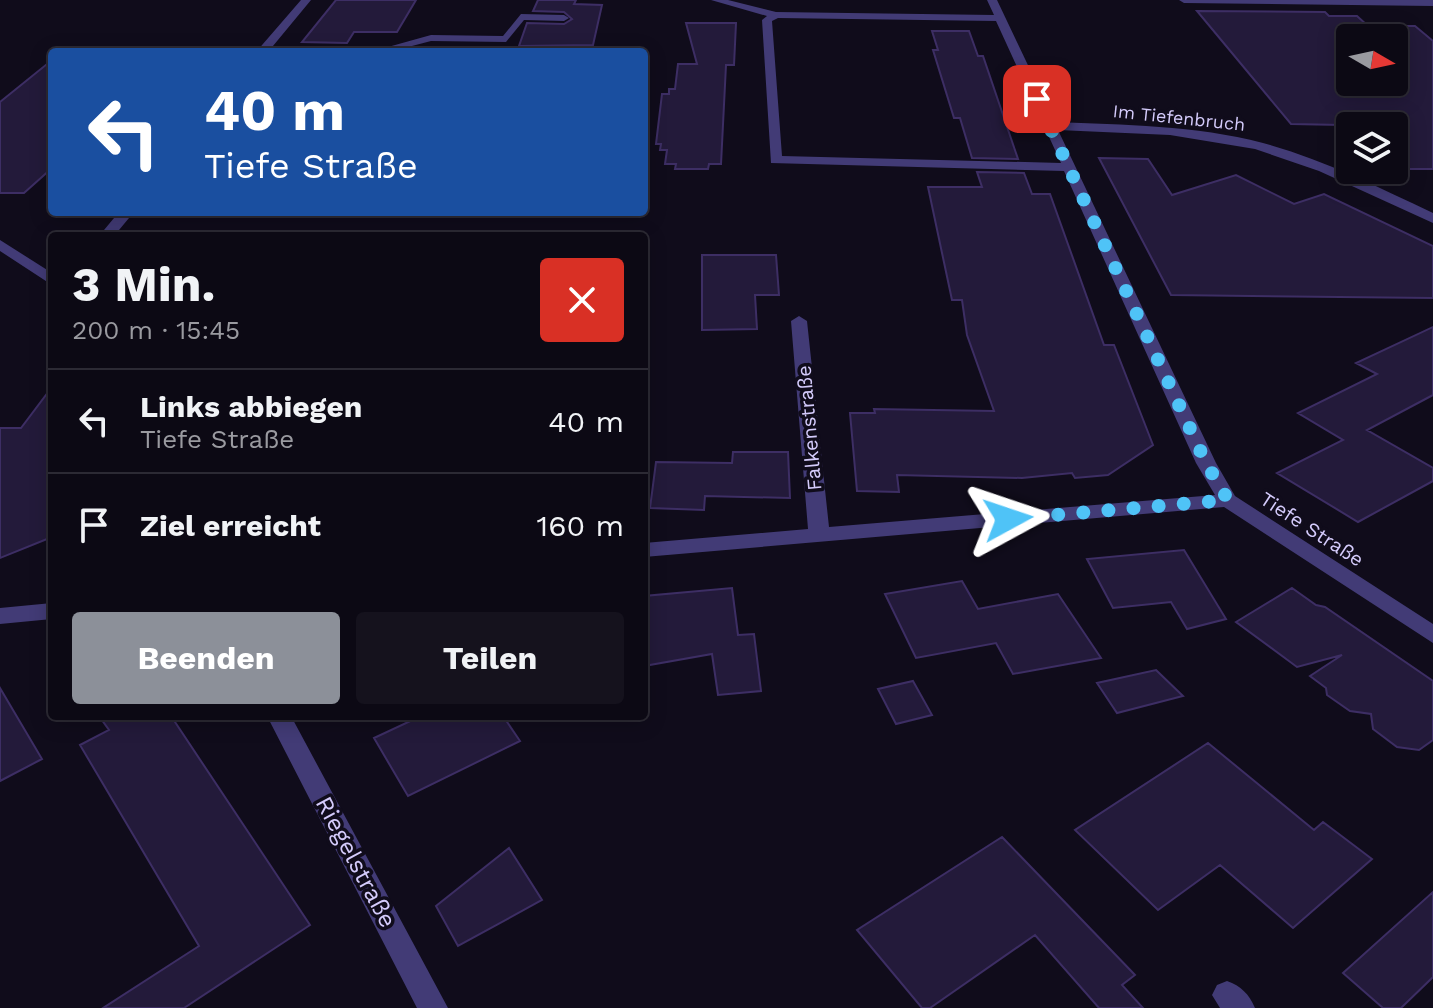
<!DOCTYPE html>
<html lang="de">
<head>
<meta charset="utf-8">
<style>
	:root { --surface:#0c0914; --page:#15121d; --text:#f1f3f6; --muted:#9a9aa0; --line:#2c2a34; --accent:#8c9099 }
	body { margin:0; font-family:"Work Sans",sans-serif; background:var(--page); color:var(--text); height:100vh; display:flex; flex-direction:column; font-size:30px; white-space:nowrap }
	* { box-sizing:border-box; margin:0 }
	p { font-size:26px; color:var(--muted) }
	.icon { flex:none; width:44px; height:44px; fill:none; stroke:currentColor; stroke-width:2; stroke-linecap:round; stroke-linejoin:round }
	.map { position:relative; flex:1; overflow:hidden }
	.sheet { position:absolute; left:48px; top:232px; width:600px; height:488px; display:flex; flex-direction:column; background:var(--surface); border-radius:8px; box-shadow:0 4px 20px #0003,0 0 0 2px var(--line) }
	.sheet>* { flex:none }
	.top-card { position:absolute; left:48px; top:48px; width:600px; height:168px; border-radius:8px; box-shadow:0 4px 20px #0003,0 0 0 2px var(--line); background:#1a4fa0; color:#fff; overflow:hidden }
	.needle { width:52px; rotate:99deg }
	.tools { position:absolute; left:1336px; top:24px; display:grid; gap:16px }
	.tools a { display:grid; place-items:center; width:72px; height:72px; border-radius:8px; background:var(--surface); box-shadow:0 4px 20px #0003,0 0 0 2px var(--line); font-size:40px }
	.pin { position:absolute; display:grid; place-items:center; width:68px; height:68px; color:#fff; margin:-34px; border-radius:16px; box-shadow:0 4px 12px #0006 }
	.me { position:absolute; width:88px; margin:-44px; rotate:85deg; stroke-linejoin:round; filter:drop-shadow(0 0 6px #0008) }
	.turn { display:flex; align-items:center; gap:28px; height:168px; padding:0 24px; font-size:36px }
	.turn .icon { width:104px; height:104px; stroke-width:2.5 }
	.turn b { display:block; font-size:56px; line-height:68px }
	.round { display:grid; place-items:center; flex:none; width:84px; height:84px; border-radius:8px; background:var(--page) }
	.overview { display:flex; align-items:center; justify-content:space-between; height:136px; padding:0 24px }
	h1 { font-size:48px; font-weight:700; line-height:60px }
	.action { display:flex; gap:16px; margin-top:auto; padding:16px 24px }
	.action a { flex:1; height:92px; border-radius:8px; background:var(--accent); color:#fff; font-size:32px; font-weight:700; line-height:92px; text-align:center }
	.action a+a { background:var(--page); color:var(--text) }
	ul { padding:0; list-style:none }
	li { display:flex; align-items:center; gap:24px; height:104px; padding:0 24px; border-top:2px solid var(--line) }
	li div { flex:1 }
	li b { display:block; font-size:30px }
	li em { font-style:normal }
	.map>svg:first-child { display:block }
</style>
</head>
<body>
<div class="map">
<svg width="1433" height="1008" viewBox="0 0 1433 1008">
	<rect width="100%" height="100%" fill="#100c1b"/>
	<path fill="#231a3a" stroke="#3d2e64" stroke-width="2" fill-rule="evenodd" d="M336,0h80l-19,32h-43l-7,11 -45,-1z
		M538,0h38l-2,4 28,1 -9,40 -74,1 8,-23 37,1 8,-5 -8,-7 -31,-1z
		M1197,11l128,1 4,4h28l11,10h47l18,15v128h-39v-43l-103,-2zM1350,38h44v44h-44z
		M686,23h50l-2,42h-8l-5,99h-12l-1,5h-33l1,-5h-11l2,-14h-7l1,-6h-5l6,-50h7v-5h6l3,-25h19z
		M932,31h37l9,25h5l35,103 -46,-1 -12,-40h-6l-21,-68h5z
		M52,60v108l-28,25h-24v-91z
		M1099,158l49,1 24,36 64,-20 58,29 30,-10 109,52v52l-262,-3z
		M977,172l47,1 8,21h18l54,151h10l39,100 -45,30 -33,3 -3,-5 -50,5 -125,-3 2,17 -42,-1 -7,-78h25l-1,-4 120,2 -27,-76 -5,-35h-10l-24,-113h54z
		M702,255h74l3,40h-24l2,34 -55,1z
		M1433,327v68l-66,35 66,38v13l-75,41 -81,-49 66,-33 -45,-27 79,-39 -21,-11z
		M52,387v150l-52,21v-130h21z
		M733,452h55l2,46 -85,-2 -1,14 -54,-2 6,-46 76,1z
		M1184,550l42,69 -39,10 -16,-27 -58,6 -26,-49z
		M962,581l16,28 80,-15 43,64 -88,16 -17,-31 -80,15 -31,-64z
		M732,588l6,47 16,-1 7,57 -43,4 -6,-41 -68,12v-70z
		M1292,588l24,17 9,2 108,74v59l-14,10 -22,-3 -24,-18 -2,-15 -21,-3 -23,-16 -1,-7 -16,-12 32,-21 -45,12 -61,-45z
		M1156,670l27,26 -66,17 -20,-30z
		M913,681l19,34 -36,9 -18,-35z
		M0,688l42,71 -42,22z
		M99,716h72l139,209 -126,83h-81l96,-62 -119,-201 29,-15z
		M421,716h82l17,25 -112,55 -34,-58z
		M1208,743l106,87 9,-8 49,37 -79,69 -73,-63 -62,45 -83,-80z
		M1002,837l133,138 -13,10 21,23h-44l-64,-73 -105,73h-8l-65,-78z
		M509,848l33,52 -84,46 -22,-40z
		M1433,892v85l-32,31h-18l-40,-35z"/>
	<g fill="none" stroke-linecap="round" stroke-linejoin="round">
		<path fill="#423b76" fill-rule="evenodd" d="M301,0h10l-43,52h-12z
			M711,0h17l48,12 218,3 -7,-15h10l58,122c69,3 140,3 208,21 59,16 115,44 170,70v10l-114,-52 -64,-22 -85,-14 -112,-5 158,333 19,33 198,128v19l-209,-136 -580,50v-14l164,-14 -17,-208 8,-5 8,5 22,206 386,-32 -19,-32 -132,-292 -293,-8 -9,-143 5,-4zM778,18l218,3 65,142 -279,-7 -10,-135z
			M1179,0h254v6l-249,-3z
			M521,14l43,1 5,3 -5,3 -40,-1 -18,22 -75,-1 -42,11h-19l61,-17 72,1z
			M119,212h15l-20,24h-15z
			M0,240l52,33v12l-52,-34z
			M52,603v16l-52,5v-16z
			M267,716h24l157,292h-31z
			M1227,981c14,5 22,13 28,27h-35l-8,-13 5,-10z"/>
	</g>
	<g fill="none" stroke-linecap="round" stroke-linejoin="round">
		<path stroke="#4fc3f7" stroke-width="14" stroke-dasharray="0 25.2" d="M1008,519l220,-19 -22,-37 -169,-364"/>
	</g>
	<g text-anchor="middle" stroke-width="7" stroke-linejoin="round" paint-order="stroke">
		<g font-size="18" fill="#d4cbfb" stroke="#100c1b">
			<text transform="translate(1179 118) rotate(6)" y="6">Im Tiefenbruch</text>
		</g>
		<g font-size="20" fill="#d4cbfb" stroke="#100c1b">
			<text transform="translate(809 428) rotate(-95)" y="7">Falkenstraße</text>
			<text transform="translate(1312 529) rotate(33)" y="7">Tiefe Straße</text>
		</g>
		<g font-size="24" fill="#d4cbfb" stroke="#100c1b">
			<text transform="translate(356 862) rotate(62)" y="8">Riegelstraße</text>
		</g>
	</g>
</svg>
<div class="tools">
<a><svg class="needle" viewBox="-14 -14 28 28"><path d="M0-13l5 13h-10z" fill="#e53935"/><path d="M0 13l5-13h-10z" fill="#9a9aa0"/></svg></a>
<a><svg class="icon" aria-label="layers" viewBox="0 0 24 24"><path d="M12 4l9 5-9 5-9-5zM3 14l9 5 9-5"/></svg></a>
</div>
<div class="pin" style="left:1037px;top:99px;background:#d93025"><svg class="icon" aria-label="arrive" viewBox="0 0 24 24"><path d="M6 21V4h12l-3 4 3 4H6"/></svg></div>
<svg class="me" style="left:1008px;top:519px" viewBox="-20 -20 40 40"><path d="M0-17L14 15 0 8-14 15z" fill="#4fc3f7" stroke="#fff" stroke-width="4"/></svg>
<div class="top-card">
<div class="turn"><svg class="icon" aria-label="left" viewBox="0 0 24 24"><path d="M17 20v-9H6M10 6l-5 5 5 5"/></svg><div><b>40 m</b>Tiefe Straße</div></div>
</div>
<section class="sheet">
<div class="overview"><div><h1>3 Min.</h1><p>200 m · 15:45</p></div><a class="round" style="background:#d93025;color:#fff"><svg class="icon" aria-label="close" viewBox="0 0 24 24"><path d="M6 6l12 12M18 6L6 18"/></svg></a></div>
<ul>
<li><svg class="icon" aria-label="left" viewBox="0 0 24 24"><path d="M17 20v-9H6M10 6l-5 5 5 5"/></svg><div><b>Links abbiegen</b><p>Tiefe Straße</p></div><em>40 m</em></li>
<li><svg class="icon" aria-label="arrive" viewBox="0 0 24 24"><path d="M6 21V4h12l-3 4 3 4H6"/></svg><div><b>Ziel erreicht</b></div><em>160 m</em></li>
</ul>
<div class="action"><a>Beenden</a><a>Teilen</a></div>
</section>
</div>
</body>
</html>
